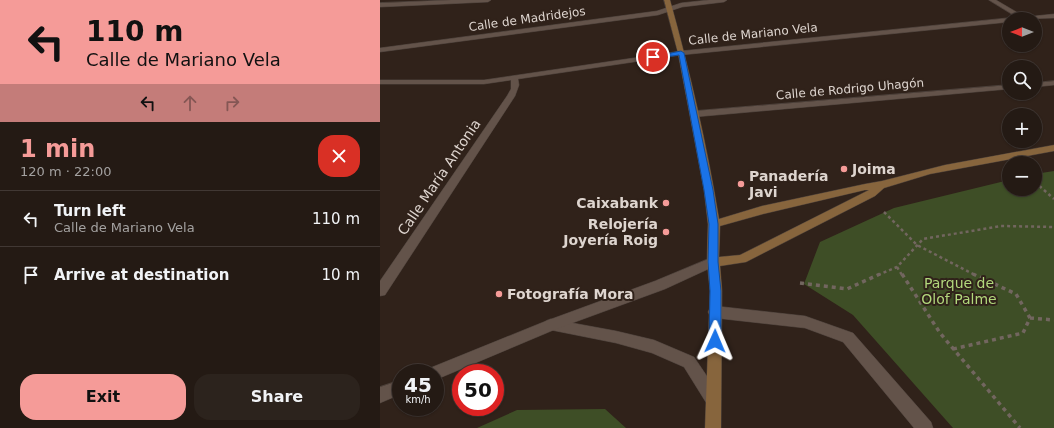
<!DOCTYPE html>
<html lang="en">
<head>
<meta charset="utf-8">
<style>
	:root { --surface:#241a14; --page:#2c231d; --text:#f1f3f6; --muted:#a3a1a0; --line:#413834; --accent:#f59b98 }
	body { margin:0; font-family:"DejaVu Sans",sans-serif; background:var(--page); color:var(--text); height:100vh; display:flex; flex-direction:column; font-size:15px; white-space:nowrap }
	* { box-sizing:border-box; margin:0 }
	p { font-size:13px; color:var(--muted) }
	.icon { flex:none; width:22px; height:22px; fill:none; stroke:currentColor; stroke-width:2; stroke-linecap:round; stroke-linejoin:round }
	.map { position:relative; flex:1; overflow:hidden }
	.panel { display:flex; flex-direction:column; background:var(--surface); width:380px }
	.panel>* { flex:none }
	.hud { background:#f59b98; color:#111; overflow:hidden }
	.needle { width:26px; rotate:270deg }
	.controls { position:absolute; left:622px; top:12px; display:grid; gap:8px }
	.controls a { display:grid; place-items:center; width:40px; height:40px; border-radius:50%; background:var(--surface); box-shadow:0 1px 3px #0004,0 0 0 1px var(--line); font-size:20px }
	.speed { position:absolute; left:12px; top:364px; display:flex; gap:8px; font-size:20px; font-weight:700; text-align:center }
	.speed>* { display:grid; place-content:center; width:52px; height:52px; border-radius:50%; background:var(--surface); box-shadow:0 1px 3px #0004,0 0 0 1px var(--line); line-height:1 }
	.speed small { font-size:10px; font-weight:400 }
	.speed .limit { border:6px solid #d22; background:#fff; color:#111 }
	.pin { position:absolute; display:grid; place-items:center; width:34px; height:34px; color:#fff; margin:-17px; border:2px solid #fff; border-radius:50%; box-shadow:0 1px 4px #0007 }
	.me { position:absolute; width:44px; margin:-22px; rotate:1deg; stroke-linejoin:round; filter:drop-shadow(0 0 3px #0008) }
	.turn { display:flex; align-items:center; gap:14px; height:84px; padding:0 20px; font-size:18px }
	.turn .icon { width:52px; height:52px; stroke-width:2.5 }
	.turn b { display:block; font-size:28px; line-height:34px }
	.lanes { display:flex; align-items:center; height:38px; padding:0 20px; background:#0003; justify-content:center; gap:20px; direction:ltr }
	.lanes .off { opacity:.35 }
	.round { display:grid; place-items:center; flex:none; width:42px; height:42px; border-radius:16px; background:var(--page) }
	.summary { display:flex; align-items:center; justify-content:space-between; height:68px; padding:0 20px }
	h1 { font-size:24px; font-weight:700; line-height:30px; color:var(--accent) }
	.action { display:flex; gap:8px; margin-top:auto; padding:8px 20px }
	.action a { flex:1; height:46px; border-radius:16px; background:var(--accent); color:#111; font-size:16px; font-weight:700; line-height:46px; text-align:center }
	.action a+a { background:var(--page); color:var(--text) }
	ul { padding:0; list-style:none }
	li { display:flex; align-items:center; gap:12px; height:56px; padding:0 20px; border-top:1px solid var(--line) }
	li div { flex:1 }
	li b { display:block; font-size:15px }
	li em { font-style:normal }
	main { display:flex; flex:1; min-height:0 }
	.map>svg:first-child { display:block }
</style>
</head>
<body>
<main>
<section class="panel">
<div class="hud">
<div class="turn"><svg class="icon" aria-label="left" viewBox="0 0 24 24"><path d="M17 20v-9H6M10 6l-5 5 5 5"/></svg><div><b>110 m</b>Calle de Mariano Vela</div></div>
<div class="lanes"><svg class="icon" aria-label="left" viewBox="0 0 24 24"><path d="M17 20v-9H6M10 6l-5 5 5 5"/></svg><svg class="icon off" aria-label="ahead" viewBox="0 0 24 24"><path d="M12 20V5M6 11l6-6 6 6"/></svg><svg class="icon off" aria-label="right" viewBox="0 0 24 24"><path d="M7 20v-9h11M14 6l5 5-5 5"/></svg></div>
</div>
<div class="summary"><div><h1>1 min</h1><p>120 m · 22:00</p></div><a class="round" style="background:#d93025;color:#fff"><svg class="icon" aria-label="close" viewBox="0 0 24 24"><path d="M6 6l12 12M18 6L6 18"/></svg></a></div>
<ul>
<li><svg class="icon" aria-label="left" viewBox="0 0 24 24"><path d="M17 20v-9H6M10 6l-5 5 5 5"/></svg><div><b>Turn left</b><p>Calle de Mariano Vela</p></div><em>110 m</em></li>
<li><svg class="icon" aria-label="arrive" viewBox="0 0 24 24"><path d="M6 21V4h12l-3 4 3 4H6"/></svg><div><b>Arrive at destination</b></div><em>10 m</em></li>
</ul>
<div class="action"><a>Exit</a><a>Share</a></div>
</section>
<div class="map">
<svg width="674" height="428" viewBox="0 0 674 428">
	<rect width="100%" height="100%" fill="#30221a"/>
	<path fill="#3e4e26" d="M674,171v257h-101l-100,-113 -49,-31 16,-42 74,-34 115,-28v9h26v-15z
		M225,409l21,19h-149l40,-18z"/>
	<g fill="none" stroke-linecap="round" stroke-linejoin="round">
		<g stroke="#4b403a" stroke-width="1">
			<path id="minor" d="M71,0h40l-3,2 -108,5v-4z
				M329,0h18l-3,2 -42,5 -24,8 -278,37v-4l277,-37 24,-8z
				M609,0h7l29,17 29,-3v4l-34,1z
				M629,18l2,1h-2v3l-328,33 -163,24 1,6 -4,11 -130,199 -5,1v-15l127,-185 4,-7v-9l-27,4h-104v-4h104l197,-29z
				M674,81v4l-19,2v-4z
				M629,85v4l-315,28 -4,-3 4,-3z
				M335,306l90,10 48,17 78,89 2,6h-19l-71,-86 -38,-14 -90,-10 -5,-2 -2,-4 2,-4z
				M171,319l65,12 38,9 40,17 25,37 2,5 -2,5 -6,3 -6,-3 -23,-37 -32,-14 -36,-10 -70,-14 -2,-4 2,-4z"/>
		</g>
		<g stroke="#4b403a" stroke-width="1">
			<path id="tertiary" d="M333,257l4,2 2,3 -2,3 -52,24 -109,40 -121,51v-7h-8l3,-5 116,-47 109,-40z
				M21,380v14l-21,9v-16z"/>
		</g>
		<g stroke="#4b403a" stroke-width="1">
			<path id="secondary" d="M284,0h6c20,72 37,145 49,219l43,-13 103,-22 17,-3 63,-16 109,-20v6l-124,23 -46,14 -9,8 -129,66 -26,4 2,25 -1,137h-16l5,-137 -3,-29 1,-38 -4,-34 -26,-137zM485,190h4l-129,65 -21,2 1,-31 43,-12z"/>
		</g>
		<path stroke="#72665f" stroke-width="2.5" stroke-dasharray="3 3" stroke-linecap="butt" d="M655,182l19,17
			M504,212l33,33 58,30
			M517,267l5,8
			M498,275l19,-8 26,-28 78,-13 53,1"/>
		<path stroke="#72665f" stroke-width="3.5" stroke-dasharray="4 4" stroke-linecap="butt" d="M522,274l38,59 80,95
			M420,283l47,6 33,-15
			M650,318l24,2
			M573,349l70,-16 7,-15 -14,-24 -43,-20"/>
		<use href="#minor" fill="#63534a" fill-rule="evenodd"/>
		<use href="#tertiary" fill="#63534a" fill-rule="evenodd"/>
		<use href="#secondary" fill="#87653d" fill-rule="evenodd"/>
	</g>
	<path fill="#1a73e8" stroke="#114b97" d="M301,51l3,2 29,137 5,34v38l3,29v50l-2,4 -4,2 -4,-2 -2,-4 1,-50 -2,-29 1,-38 -5,-34 -25,-135 -26,4 -3,-2z"/>
	<g fill="#f59b98" stroke="#30221a" stroke-width="1.5">
		<circle cx="464" cy="169" r="4"/>
		<circle cx="361" cy="184" r="4"/>
		<circle cx="286" cy="203" r="4"/>
		<circle cx="286" cy="232" r="4"/>
		<circle cx="119" cy="294" r="4"/>
	</g>
	<g text-anchor="middle" stroke-width="4" stroke-linejoin="round" paint-order="stroke">
		<g font-size="12" fill="#ded5cf" stroke="#30221a">
			<text transform="translate(147 19) rotate(-8)" y="4">Calle de Madridejos</text>
			<text transform="translate(373 34) rotate(-6)" y="4">Calle de Mariano Vela</text>
			<text transform="translate(470 89) rotate(-5)" y="4">Calle de Rodrigo Uhagón</text>
		</g>
		<g font-size="14" font-weight="bold" fill="#ded5cf" stroke="#30221a" text-anchor="start">
			<text x="472" y="174">Joima</text>
			<text x="369" y="181">Panadería<tspan x="369" dy="16">Javi</tspan></text>
			<text x="278" y="208" text-anchor="end">Caixabank</text>
			<text x="278" y="229" text-anchor="end">Relojería<tspan x="278" dy="16">Joyería Roig</tspan></text>
			<text x="127" y="299">Fotografía Mora</text>
		</g>
		<g font-size="14" fill="#ded5cf" stroke="#30221a">
			<text transform="translate(59 177) rotate(-56)" y="5">Calle María Antonia</text>
		</g>
		<g font-size="14" fill="#b2d87c" stroke="#30221a">
			<text x="579" y="288">Parque de<tspan x="579" dy="16">Olof Palme</tspan></text>
		</g>
	</g>
</svg>
<div class="controls">
<a><svg class="needle" viewBox="-14 -14 28 28"><path d="M0-13l5 13h-10z" fill="#e53935"/><path d="M0 13l5-13h-10z" fill="#a3a1a0"/></svg></a>
<a><svg class="icon" aria-label="search" viewBox="0 0 24 24"><circle cx="10" cy="10" r="6"/><path d="M15 15l6 6"/></svg></a>
<a>+</a>
<a>−</a>
</div>
<div class="speed"><div>45<small>km/h</small></div><div class="limit">50</div></div>
<div class="pin" style="left:273px;top:57px;background:#d93025"><svg class="icon" aria-label="arrive" viewBox="0 0 24 24"><path d="M6 21V4h12l-3 4 3 4H6"/></svg></div>
<svg class="me" style="left:335px;top:341px" viewBox="-20 -20 40 40"><path d="M0-17L14 15 0 8-14 15z" fill="#1a73e8" stroke="#fff" stroke-width="4"/></svg>
</div>
</main>
</body>
</html>
